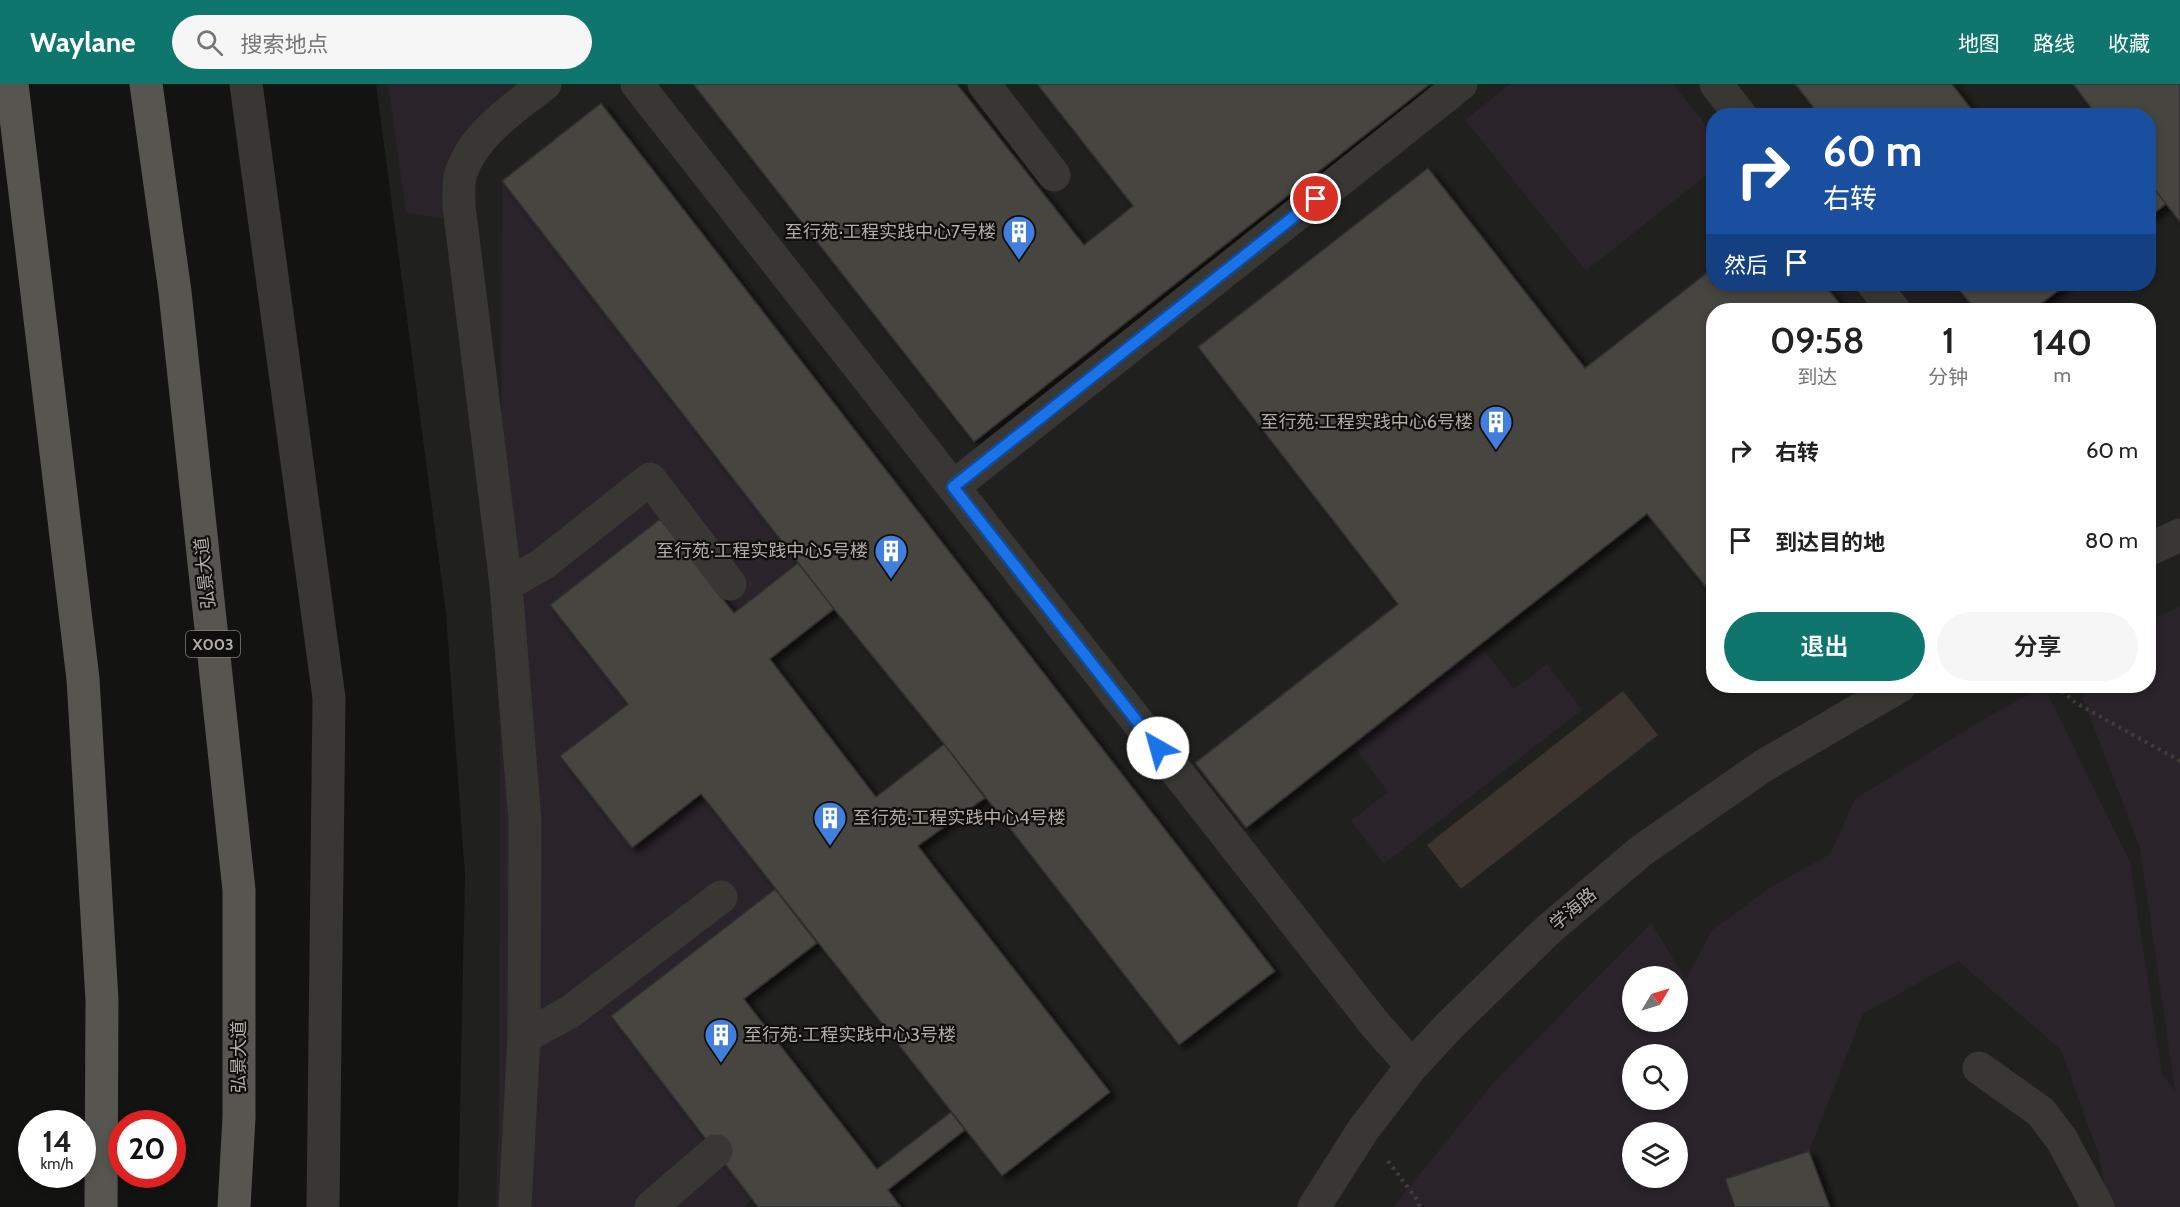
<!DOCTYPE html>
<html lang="zh">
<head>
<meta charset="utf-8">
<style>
	:root { --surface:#fff; --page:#f6f6f6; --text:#222; --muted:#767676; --accent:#0f766e }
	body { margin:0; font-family:Cabin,"Noto Sans SC",sans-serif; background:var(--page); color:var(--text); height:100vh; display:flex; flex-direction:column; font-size:22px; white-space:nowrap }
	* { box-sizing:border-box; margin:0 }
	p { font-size:20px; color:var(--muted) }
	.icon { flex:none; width:33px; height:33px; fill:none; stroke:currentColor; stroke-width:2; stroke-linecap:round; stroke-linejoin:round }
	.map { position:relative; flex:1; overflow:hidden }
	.side { position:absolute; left:1706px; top:219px; width:450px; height:390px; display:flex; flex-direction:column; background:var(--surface); border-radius:24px; box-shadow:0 3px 9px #0003 }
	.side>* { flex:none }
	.guide { position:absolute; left:1706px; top:24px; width:450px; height:183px; border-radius:24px; box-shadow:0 3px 9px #0003; background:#1a4fa0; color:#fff; overflow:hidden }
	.needle { width:39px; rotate:52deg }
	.buttons { position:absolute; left:1622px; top:882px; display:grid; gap:12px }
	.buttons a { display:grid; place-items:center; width:66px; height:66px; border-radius:50%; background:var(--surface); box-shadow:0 3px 9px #0003; font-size:30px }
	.speed { position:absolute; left:18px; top:1026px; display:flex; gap:12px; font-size:30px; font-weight:700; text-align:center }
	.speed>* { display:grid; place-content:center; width:78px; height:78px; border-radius:50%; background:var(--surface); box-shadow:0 3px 9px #0003; line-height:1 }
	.speed small { font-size:15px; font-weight:400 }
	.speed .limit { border:9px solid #d22; background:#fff; color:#111 }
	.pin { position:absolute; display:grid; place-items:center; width:51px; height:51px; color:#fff; margin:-26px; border:3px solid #fff; border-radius:50%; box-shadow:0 2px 6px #0007 }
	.me { position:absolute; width:66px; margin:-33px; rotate:322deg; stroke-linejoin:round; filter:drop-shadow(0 0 4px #0008) }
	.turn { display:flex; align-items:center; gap:21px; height:126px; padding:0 18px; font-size:27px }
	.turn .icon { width:78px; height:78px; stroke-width:2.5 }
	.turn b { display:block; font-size:42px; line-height:51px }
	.then { display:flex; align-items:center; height:57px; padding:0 18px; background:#0003; gap:12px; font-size:22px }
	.eta { display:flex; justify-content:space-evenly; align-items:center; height:102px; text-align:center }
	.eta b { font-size:36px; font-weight:600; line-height:42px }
	.action { display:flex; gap:12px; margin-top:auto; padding:12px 18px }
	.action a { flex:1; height:69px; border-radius:36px; background:var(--accent); color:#fff; font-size:24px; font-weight:600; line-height:69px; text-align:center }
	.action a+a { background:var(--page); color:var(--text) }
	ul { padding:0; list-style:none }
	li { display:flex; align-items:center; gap:18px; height:90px; padding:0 18px }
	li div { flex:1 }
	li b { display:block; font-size:22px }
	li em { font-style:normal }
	header { display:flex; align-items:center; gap:36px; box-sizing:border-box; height:84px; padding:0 30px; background:var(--accent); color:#fff }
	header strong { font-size:28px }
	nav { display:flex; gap:33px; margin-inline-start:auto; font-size:21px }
	.search { width:420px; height:54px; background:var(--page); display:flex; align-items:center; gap:15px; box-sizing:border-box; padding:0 21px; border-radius:33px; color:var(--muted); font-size:22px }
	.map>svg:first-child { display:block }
</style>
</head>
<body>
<header>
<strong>Waylane</strong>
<div class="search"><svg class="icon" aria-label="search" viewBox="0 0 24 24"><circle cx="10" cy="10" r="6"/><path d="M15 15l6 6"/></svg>搜索地点</div>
<nav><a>地图</a><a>路线</a><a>收藏</a></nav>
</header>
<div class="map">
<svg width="2180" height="1123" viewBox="0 0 2180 1123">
	<defs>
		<filter id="shadow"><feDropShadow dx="6" dy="4" stdDeviation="3" flood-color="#0009"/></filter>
	</defs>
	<rect width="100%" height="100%" fill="#131312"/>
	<path fill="#20201e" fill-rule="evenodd" d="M376,0h1804v1123h-1722l7,-332 -19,-262zM1713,32h435v168h-435zM1713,226h435v376h-435zM1632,892h45v46h-45zM1632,970h45v46h-45zM1632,1048h45v46h-45z"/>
	<path fill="#2a232a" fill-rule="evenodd" d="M388,0h144l-85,135 -41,-6z
		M1510,0h163l40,50v36l-127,101 -121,-151z
		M502,97l296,382 -64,50 -183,-8 77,99 -67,52 140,38 74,95 -164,127 142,183 -10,8h-247l3,-97z
		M2180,522v601h-70l-12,-54 -37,-103 -103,-89 -95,53 -54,137 -83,28 9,28h-342l103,-127 155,-157 35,56 26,-49 59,-43 59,-33 25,-55 132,-82 57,-31 86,176 32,212 13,17 -35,-243 -62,-162h70v-64zM1632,892h45v46h-45zM1632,970h45v46h-45zM1632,1048h45v46h-45z
		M1480,561l34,44 33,-25 35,46 -198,154 -33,-43 37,-29 -36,-48z"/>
	<path fill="#3c342f" d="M1623,607l35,44 -197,154 -34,-44z"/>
	<path fill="#464441" stroke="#2f2f2c" stroke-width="1.5" filter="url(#shadow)" d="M693,0h264l127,161 49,-39 -96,-122h393l-456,358z
		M1795,0h157l25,32h-157z
		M2073,0h107v138l-32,-41v-65h-51z
		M601,19l674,868 -96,74 -235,-301 -110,-135 -332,-428z
		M1428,84l157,200 128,-100v16h111l21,26h-132v286l-66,-82 -401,314 -51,-65 203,-159 -200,-257z
		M2148,97l18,23 -18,14z
		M1954,200h113l-34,26h-57z
		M660,435l74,94 64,-50 36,46 -64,50 106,138 68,-53 41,54 -67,48 192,246 -108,84 -301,-382 -69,54 -72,-92 68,-52 -78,-99z
		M775,805l42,54 -73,56 133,170 74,-57 14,18 -77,60 13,17h-143l-147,-191z
		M1809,1067l21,56h-95l-10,-28z"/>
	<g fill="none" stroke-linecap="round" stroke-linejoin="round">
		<path stroke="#3f3d3a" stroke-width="4" stroke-dasharray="3 4.5" stroke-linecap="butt" d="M2056,602l20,17 104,58
			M1388,1077l28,37 4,9"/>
		<path stroke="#383734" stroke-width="33" d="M246,0l83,614 -6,509
			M637,0l737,939 38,43
			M984,0l70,91
			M1716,0l25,32
			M1873,200l21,26
			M953,403l508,-403
			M2148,466l32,-15
			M506,501l37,-21 107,-85 80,105
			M524,953l46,-25 151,-115
			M1979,984l62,44 21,28 36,67
			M515,1123l9,-170 1,-216 -19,-236 -47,-379c0,-11 -1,-24 2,-33 13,-39 53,-65 84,-89
			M651,1123l65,-56
			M1314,1123l49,-77 49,-64 38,-41 99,-96 92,-78 122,-85 137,-80"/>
		<path stroke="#575550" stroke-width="33" d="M12,0l71,595 19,321 -1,207
			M146,0l29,208 64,598v227l-5,90"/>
	</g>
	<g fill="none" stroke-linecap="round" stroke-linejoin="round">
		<g stroke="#114b97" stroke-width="15">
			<path id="route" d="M1158,664l-205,-261 363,-288"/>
		</g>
		<use href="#route" stroke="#1a73e8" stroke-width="10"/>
	</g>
	<defs>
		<g id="building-pin" transform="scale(1.725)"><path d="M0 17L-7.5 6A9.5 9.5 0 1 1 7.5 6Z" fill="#427fdc" stroke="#0e0e0d"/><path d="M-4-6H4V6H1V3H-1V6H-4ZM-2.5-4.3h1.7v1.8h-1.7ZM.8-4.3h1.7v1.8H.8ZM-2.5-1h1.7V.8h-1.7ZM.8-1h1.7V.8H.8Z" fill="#fff"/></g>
	</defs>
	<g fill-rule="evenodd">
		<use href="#building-pin" x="1019" y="148"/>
		<use href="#building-pin" x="1496" y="338"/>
		<use href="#building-pin" x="891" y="467"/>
		<use href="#building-pin" x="830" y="734"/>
		<use href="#building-pin" x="721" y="951"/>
	</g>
	<g text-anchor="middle" stroke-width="4.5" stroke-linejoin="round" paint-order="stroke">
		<rect fill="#0e0e0d" stroke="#817d77" stroke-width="1.5" x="186" y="547" width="54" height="26" rx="4.5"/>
		<g font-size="16" font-weight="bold" fill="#b2ada5">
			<text x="213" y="566">X003</text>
		</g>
		<g font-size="18" fill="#b2ada5" stroke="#0e0e0d" text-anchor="end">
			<text x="996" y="154">至行苑·工程实践中心7号楼</text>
			<text x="1473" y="344">至行苑·工程实践中心6号楼</text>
			<text x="868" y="473">至行苑·工程实践中心5号楼</text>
			<text x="853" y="740" text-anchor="start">至行苑·工程实践中心4号楼</text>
			<text x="744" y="957" text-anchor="start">至行苑·工程实践中心3号楼</text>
		</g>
		<g font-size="18" fill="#b2ada5" stroke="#0e0e0d">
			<text transform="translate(205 489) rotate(-96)" y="6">弘景大道</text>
			<text transform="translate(1573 825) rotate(-40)" y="6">学海路</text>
			<text transform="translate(239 973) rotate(-90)" y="6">弘景大道</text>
		</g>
	</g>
</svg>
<div class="buttons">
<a><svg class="needle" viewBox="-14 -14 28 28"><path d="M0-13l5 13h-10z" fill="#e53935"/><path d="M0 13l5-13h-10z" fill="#767676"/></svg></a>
<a><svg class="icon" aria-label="search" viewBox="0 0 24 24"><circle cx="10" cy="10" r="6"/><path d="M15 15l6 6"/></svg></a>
<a><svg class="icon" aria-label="layers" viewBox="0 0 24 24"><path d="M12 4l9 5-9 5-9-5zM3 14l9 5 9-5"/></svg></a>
</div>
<div class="speed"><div>14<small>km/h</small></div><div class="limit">20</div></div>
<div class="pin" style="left:1316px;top:115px;background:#d93025"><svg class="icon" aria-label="arrive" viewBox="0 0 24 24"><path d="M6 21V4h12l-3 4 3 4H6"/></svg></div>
<svg class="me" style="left:1158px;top:664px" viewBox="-20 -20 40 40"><circle r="19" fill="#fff"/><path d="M0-13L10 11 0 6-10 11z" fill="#1a73e8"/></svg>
<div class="guide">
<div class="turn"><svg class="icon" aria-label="right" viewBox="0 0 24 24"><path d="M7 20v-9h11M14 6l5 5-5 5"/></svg><div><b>60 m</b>右转</div></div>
<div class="then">然后<svg class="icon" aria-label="arrive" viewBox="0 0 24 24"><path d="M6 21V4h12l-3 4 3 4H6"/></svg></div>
</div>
<section class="side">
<div class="eta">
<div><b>09:58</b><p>到达</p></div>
<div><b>1</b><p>分钟</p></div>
<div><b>140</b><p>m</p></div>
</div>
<ul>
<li><svg class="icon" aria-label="right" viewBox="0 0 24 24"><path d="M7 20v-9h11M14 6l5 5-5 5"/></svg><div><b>右转</b></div><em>60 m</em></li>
<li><svg class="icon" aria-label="arrive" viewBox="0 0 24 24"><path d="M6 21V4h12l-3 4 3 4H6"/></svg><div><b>到达目的地</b></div><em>80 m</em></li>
</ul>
<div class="action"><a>退出</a><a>分享</a></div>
</section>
</div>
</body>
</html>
